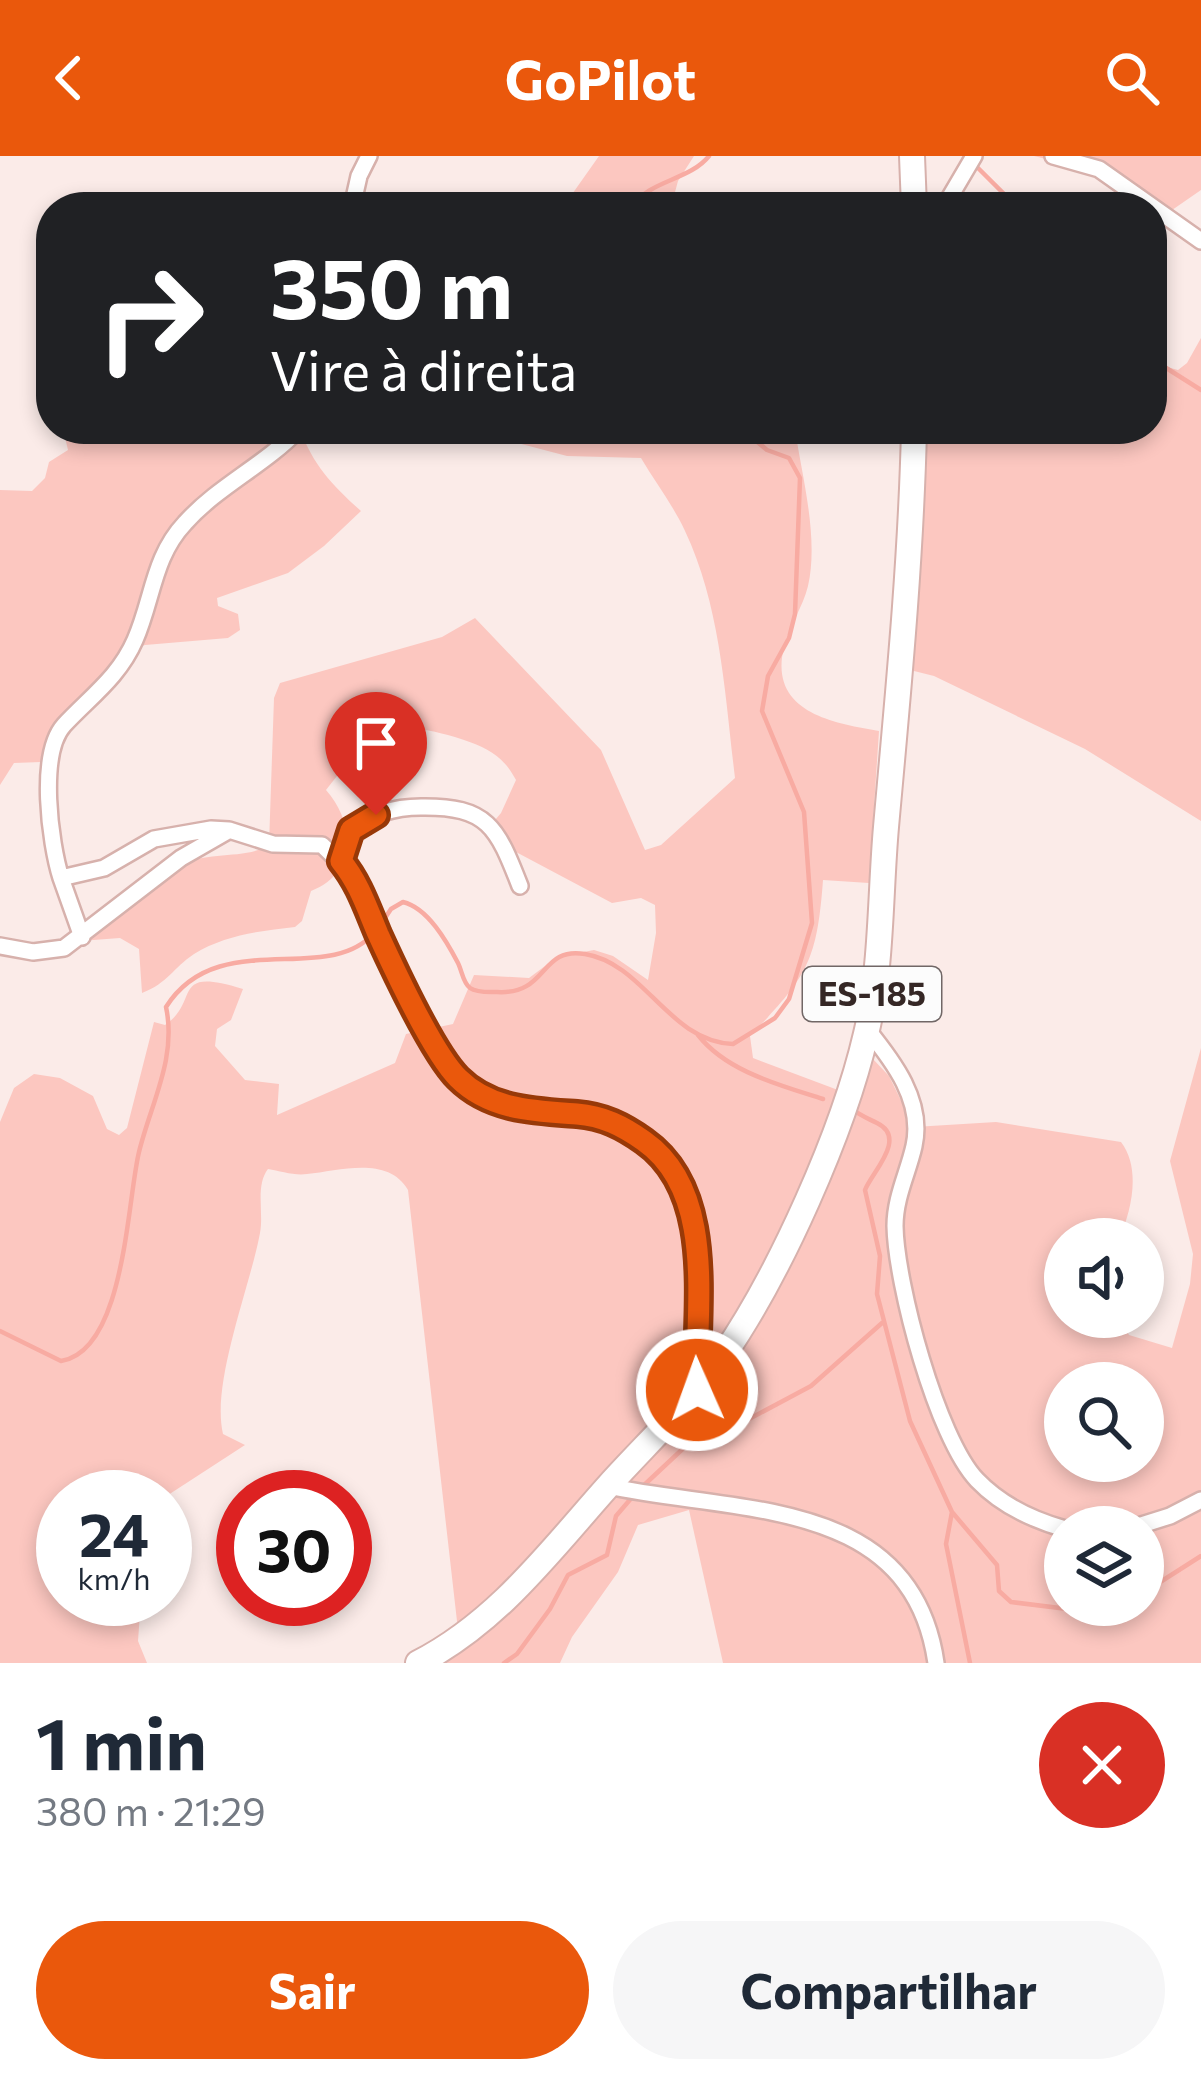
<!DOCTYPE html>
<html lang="pt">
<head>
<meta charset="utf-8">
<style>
	:root { --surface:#fff; --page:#f6f6f7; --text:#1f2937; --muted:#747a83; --accent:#ea580c }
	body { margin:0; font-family:Commissioner,sans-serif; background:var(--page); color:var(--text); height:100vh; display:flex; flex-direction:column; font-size:45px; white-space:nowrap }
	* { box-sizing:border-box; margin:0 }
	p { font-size:39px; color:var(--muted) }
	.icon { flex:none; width:66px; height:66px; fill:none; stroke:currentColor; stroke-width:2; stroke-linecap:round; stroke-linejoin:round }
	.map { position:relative; height:1507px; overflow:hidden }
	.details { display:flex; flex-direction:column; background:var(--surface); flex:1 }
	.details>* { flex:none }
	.top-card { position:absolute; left:36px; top:36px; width:1131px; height:252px; border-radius:48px; box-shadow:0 6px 18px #0003; background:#202124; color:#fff; overflow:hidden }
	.controls { position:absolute; left:1044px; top:1062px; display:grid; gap:24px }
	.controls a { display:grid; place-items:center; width:120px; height:120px; border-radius:50%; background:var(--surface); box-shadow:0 6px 18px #0003; font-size:60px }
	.speed { position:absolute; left:36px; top:1314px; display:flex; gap:24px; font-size:60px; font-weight:700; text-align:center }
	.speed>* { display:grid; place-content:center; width:156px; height:156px; border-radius:50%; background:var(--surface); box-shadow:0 6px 18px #0003; line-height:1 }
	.speed small { font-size:30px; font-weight:400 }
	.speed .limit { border:18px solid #d22; background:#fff; color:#111 }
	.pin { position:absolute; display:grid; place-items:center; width:102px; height:102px; color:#fff; margin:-123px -51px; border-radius:50% 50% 50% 0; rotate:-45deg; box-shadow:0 0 12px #0007 }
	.pin .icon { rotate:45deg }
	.me { position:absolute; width:132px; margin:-66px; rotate:358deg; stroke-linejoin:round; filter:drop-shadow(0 0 9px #0008) }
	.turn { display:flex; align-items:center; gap:42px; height:252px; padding:0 36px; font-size:54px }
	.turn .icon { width:156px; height:156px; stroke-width:2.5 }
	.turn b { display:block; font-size:84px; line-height:102px }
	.round { display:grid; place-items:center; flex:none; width:126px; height:126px; border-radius:63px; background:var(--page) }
	.headline { display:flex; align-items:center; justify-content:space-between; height:204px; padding:0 36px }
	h1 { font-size:72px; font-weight:700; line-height:90px }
	.primary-button { display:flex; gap:24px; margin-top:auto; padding:24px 36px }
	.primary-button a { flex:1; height:138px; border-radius:72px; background:var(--accent); color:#fff; font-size:48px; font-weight:700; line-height:138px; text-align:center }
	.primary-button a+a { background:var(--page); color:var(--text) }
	header { display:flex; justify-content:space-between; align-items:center; height:156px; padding:0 36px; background:var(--accent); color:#fff; font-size:54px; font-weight:700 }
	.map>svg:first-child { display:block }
</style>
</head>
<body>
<header><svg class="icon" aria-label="back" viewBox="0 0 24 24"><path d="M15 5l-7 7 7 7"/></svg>GoPilot<svg class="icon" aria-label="search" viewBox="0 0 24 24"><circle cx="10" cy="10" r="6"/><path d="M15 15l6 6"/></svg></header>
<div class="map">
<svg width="1201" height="1507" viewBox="0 0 1201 1507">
	<rect width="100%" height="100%" fill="#fbebe8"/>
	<path fill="#fcc7c0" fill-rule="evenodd" d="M599,0h95l-16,25 -7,26h-108z
		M1034,0h167v34l-39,27 -64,-45z
		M1201,182v483l-116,-72 -151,-73 -32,-8 19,-239h231v-66l26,7 9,-7z
		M63,273h237c13,36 32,56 61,82l-37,35 -36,27 -71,25 1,8 20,8 2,16 -12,8 -83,7 -13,4 -91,113 -27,1 -14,22v-295l32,1 13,-13 4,-16 19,-12z
		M483,273h312c7,48 24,108 13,157 -5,21 -19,40 -24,61 -16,65 48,76 95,84l-10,152 -46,-3c-6,82 -16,97 -73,156l3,22 85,32 -4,19 -57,136 -65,114 -216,239 -38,32 -50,-440c-20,-35 -69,-19 -101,-16 -12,2 -27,-3 -39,-5 -13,17 -4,43 -8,64 -10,54 -49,150 -37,201l22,11 -80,52h-102v102h78l-3,42 9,22h-147v-541l14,-34 20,-14 26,4 33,18 14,33 12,6 8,-7 27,-106 11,3c36,-24 4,-59 78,-36l-12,31 -14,9 -2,17 30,34 34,4 -2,31 118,-52 11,-29 47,-10 21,-49 55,3 28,-21 37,-7 19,6 35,24 8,-47 -1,-28 -14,-7 -29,5 -109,-58 -14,-18 12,-14 15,-33c-12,-23 -28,-32 -52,-40 -74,-24 -92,-10 -138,50 29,32 31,84 -15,101l-9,30 -7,6c-35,4 -70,8 -101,27 -21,14 -26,29 -52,39l-3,-44 -19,-11 -40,3c31,-24 63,-56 98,-75 29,-16 67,-6 91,-21l5,-147 6,-15 162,-46 33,-19 126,132 44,100 16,-5 74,-67c-10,-82 -14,-171 -50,-247 -12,-26 -30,-49 -44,-73l-74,-2 -80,-21z
		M1201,892v615h-478l-34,-153 -51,15 -20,47 -46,65 -12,26h-122l97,-76 175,-195 162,-334 17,18 25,51 82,-5 125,20c20,26 11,68 -2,97h-54v78h54l10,18 43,13 18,-64 3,-30 -23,-93zM1065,1227h78v78h-78zM1065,1371h78v78h-78z"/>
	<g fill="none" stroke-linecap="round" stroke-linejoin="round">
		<path stroke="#f8aba2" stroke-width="4.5" d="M978,12l39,39
			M633,51c15,-27 56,-26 76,-51
			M1152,203l49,31
			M626,273c24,7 45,11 69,0
			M381,768l10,-15 12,-7c25,6 44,40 55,61 4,8 5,20 12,25 7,5 19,4 27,4 52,3 42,-46 88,-38 60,10 83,87 148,90l42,-26 14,-19 23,-76 -8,-111 -42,-101 6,-35 21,-38 6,-24 5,-136 -11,-20 -22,-8 -25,-21
			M698,879c29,37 82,50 125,64
			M852,953c9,7 15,9 25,14 31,15 -5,49 -12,67l15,66 -3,38 33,127 42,91 45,53 2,26 12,11 97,12 17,-9
			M0,1175l61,30c64,-10 66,-160 78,-209 12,-49 38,-94 27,-145 52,-82 161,-20 208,-74
			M642,1331l47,-44 32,-9 90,-48 71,-63
			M952,1356l-6,32 24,119
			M1143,1437l58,-37
			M504,1507l13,-9 33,-45 18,-34 39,-20 9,-39 18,-21"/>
		<g stroke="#d7b1ac" stroke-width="20">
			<path id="street" d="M1053,0l46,13 102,72
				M352,51l7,-31 10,-20
				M944,51l30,-51
				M299,273c-34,36 -81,57 -114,94 -32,34 -32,76 -50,117 -16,37 -45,57 -71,85 -26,29 -14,118 -3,153l43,-10 50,-29 57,-10 18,1 44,14 49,1 30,29 88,183c15,17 28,32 49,42 32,15 66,11 100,17 53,8 95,55 106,106 9,45 0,118 2,167
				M341,705l10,-31c20,-16 44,-23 70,-23 67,-1 76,20 99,79
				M61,722l21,59
				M0,790l33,6 31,-4 117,-90 47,-27
				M867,873c26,32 57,72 47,117 -6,27 -19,51 -19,80 1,58 42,212 82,254 23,24 56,40 88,49
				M608,1330c127,28 304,9 328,177
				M1135,1371l35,-11 31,-16"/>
		</g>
		<g stroke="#d7b1ac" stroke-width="28">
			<path id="primary" d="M912,0l2,51
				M418,1507c80,-41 132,-112 191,-178 38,-42 81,-82 114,-129 57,-83 120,-223 143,-322 16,-66 14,-139 20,-207 12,-133 25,-265 28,-398"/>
		</g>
		<use href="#street" stroke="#fff" stroke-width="15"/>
		<use href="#primary" stroke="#fff" stroke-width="24"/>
	</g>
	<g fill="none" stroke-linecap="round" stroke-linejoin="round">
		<g stroke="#983908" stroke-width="30">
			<path id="route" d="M376,659l-25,15 -10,31c18,22 26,47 37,73 16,35 55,119 80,144 32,32 76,33 119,36 26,2 46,12 67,27 74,52 51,169 53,249"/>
		</g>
		<use href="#route" stroke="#ea580c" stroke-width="21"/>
	</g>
	<g text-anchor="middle" stroke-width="9" stroke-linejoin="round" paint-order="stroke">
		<rect fill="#fcfcfc" stroke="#716766" stroke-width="3" x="803" y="811" width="138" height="54" rx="9"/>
		<g font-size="33" font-weight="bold" fill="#352725">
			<text x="872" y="850">ES-185</text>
		</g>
	</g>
</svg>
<div class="controls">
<a><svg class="icon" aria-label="sound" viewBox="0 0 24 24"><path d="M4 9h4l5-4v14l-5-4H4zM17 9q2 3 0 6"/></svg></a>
<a><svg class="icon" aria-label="search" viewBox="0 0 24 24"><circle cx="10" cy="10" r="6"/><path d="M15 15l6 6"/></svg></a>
<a><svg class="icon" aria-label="layers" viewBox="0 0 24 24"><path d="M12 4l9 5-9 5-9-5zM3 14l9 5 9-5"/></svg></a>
</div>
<div class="speed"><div>24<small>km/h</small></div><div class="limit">30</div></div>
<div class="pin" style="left:376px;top:659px;background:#d93025"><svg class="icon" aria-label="arrive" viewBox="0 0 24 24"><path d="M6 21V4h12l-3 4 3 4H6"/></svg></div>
<svg class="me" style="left:697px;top:1234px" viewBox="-20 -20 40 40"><circle r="17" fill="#ea580c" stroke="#fff" stroke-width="3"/><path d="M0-11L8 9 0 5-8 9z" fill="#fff"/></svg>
<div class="top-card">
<div class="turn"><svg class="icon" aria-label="right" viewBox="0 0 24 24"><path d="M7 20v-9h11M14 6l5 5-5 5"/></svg><div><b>350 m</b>Vire à direita</div></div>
</div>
</div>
<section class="details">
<div class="headline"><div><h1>1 min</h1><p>380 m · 21:29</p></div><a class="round" style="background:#d93025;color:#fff"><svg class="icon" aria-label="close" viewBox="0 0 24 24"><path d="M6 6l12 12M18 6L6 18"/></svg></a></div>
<div class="primary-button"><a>Sair</a><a>Compartilhar</a></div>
</section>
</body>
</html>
